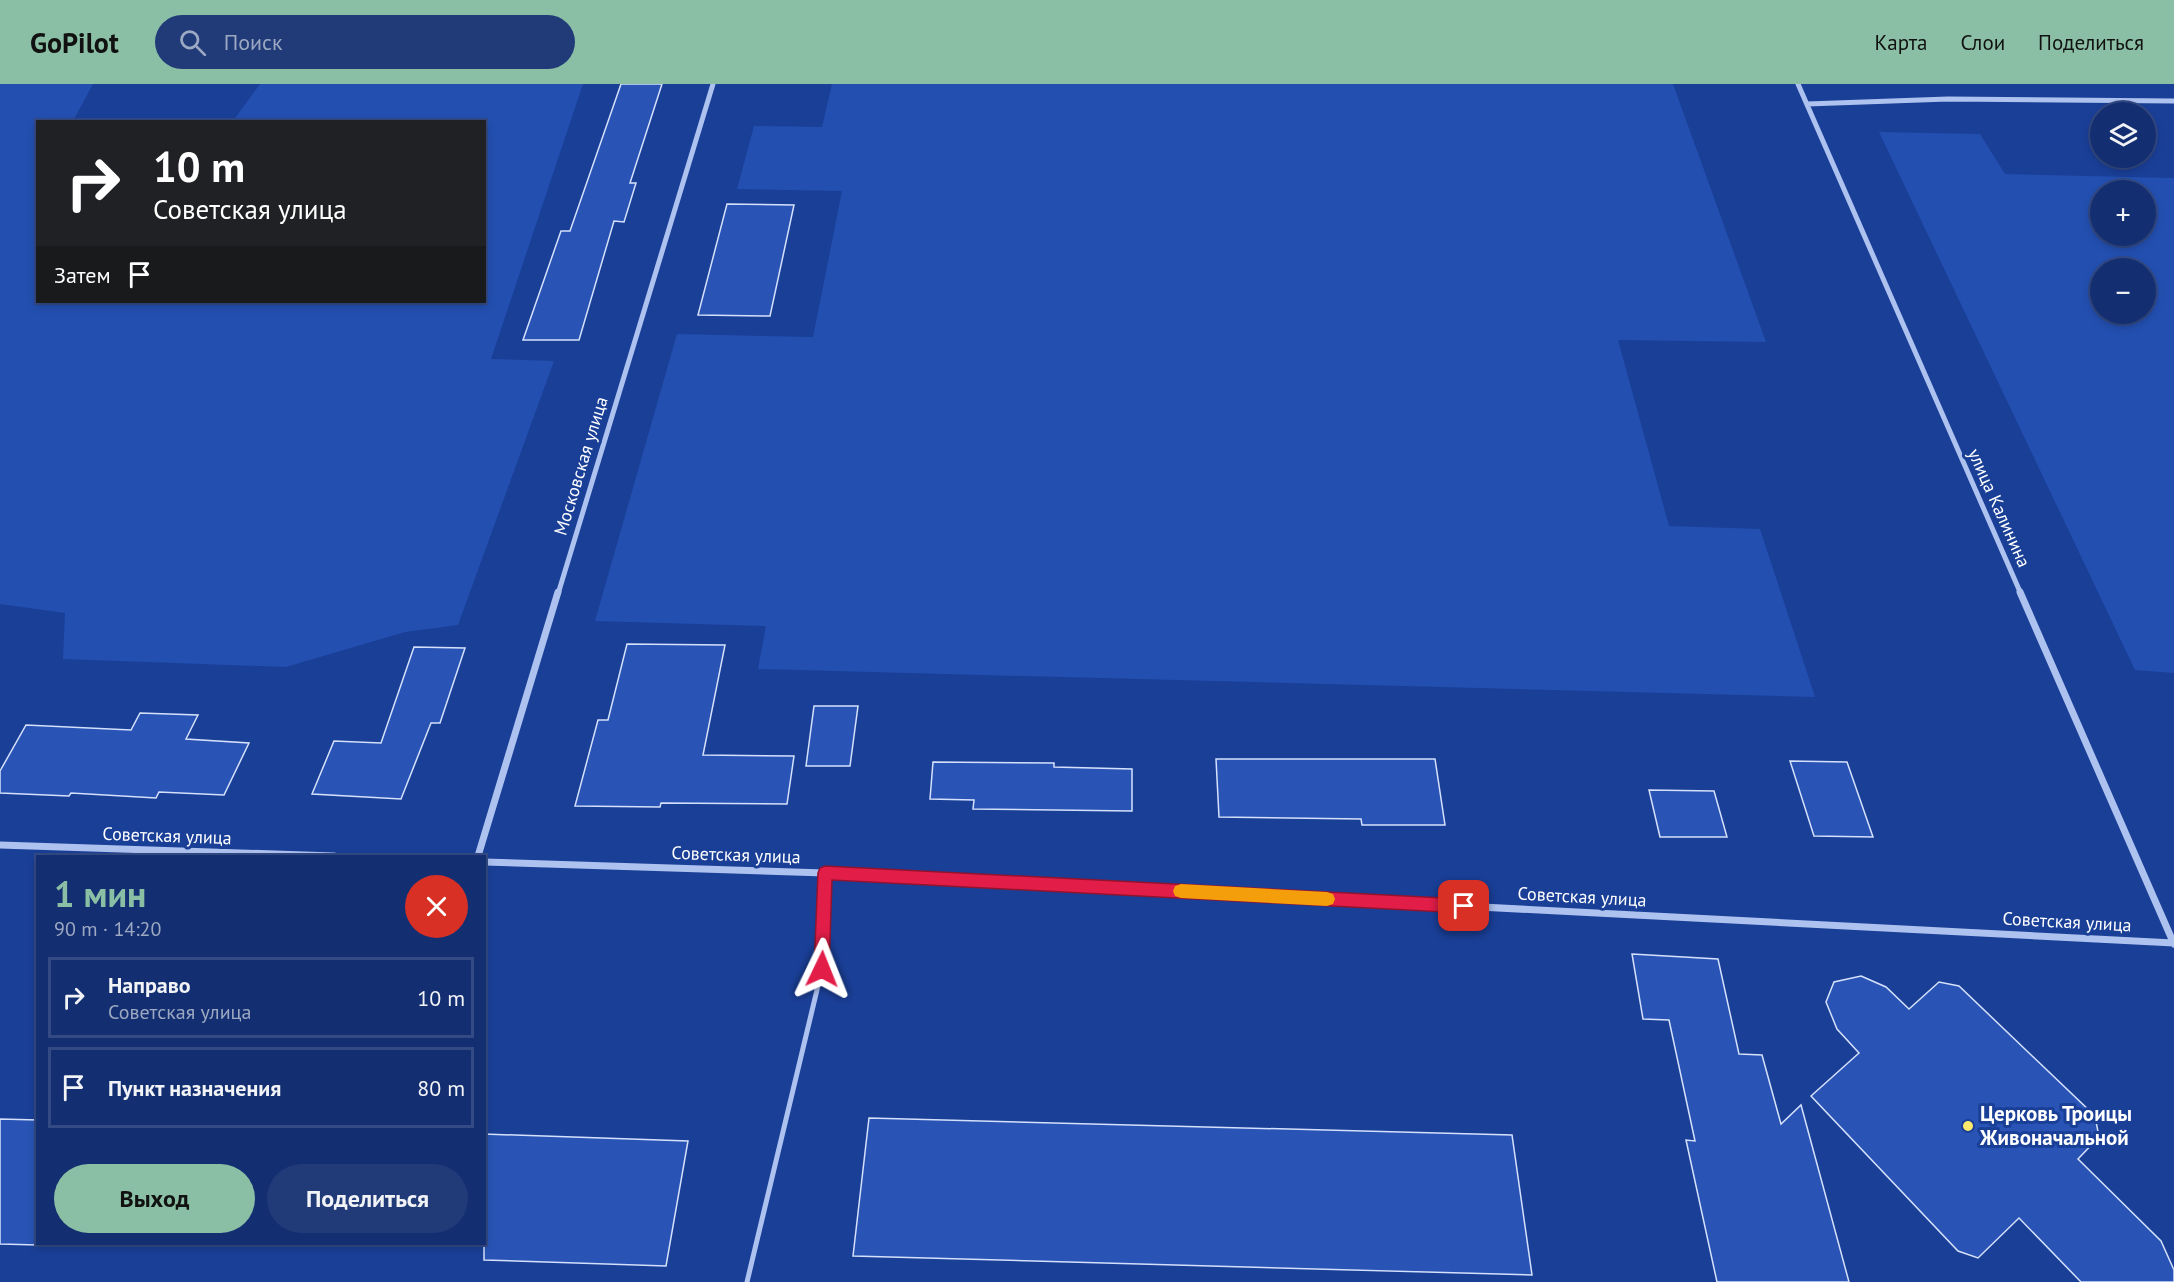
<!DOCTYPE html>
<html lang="ru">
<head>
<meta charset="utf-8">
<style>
	:root { --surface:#142f71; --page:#213b79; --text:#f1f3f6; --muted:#9da9c3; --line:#334a84; --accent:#8abfa5 }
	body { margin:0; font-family:"PT Sans",sans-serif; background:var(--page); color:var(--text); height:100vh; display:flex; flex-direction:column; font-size:22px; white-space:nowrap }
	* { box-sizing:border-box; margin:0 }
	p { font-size:20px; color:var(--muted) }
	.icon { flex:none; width:33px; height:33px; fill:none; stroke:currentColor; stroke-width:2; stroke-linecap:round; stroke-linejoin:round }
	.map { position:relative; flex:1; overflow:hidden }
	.panel { position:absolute; left:36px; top:771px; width:450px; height:390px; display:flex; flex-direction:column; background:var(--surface); border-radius:0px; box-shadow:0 3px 9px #0003,0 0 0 2px var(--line) }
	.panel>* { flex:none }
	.banner { position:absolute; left:36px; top:36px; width:450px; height:183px; border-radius:0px; box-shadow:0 3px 9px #0003,0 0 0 2px var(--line); background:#202124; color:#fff; overflow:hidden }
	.fabs { position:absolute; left:2090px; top:18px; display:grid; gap:12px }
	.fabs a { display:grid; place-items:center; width:66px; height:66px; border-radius:50%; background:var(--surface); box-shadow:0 3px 9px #0003,0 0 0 2px var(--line); font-size:30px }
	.pin { position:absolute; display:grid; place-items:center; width:51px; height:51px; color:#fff; margin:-26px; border-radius:12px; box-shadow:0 3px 9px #0006 }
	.me { position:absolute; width:66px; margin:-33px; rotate:2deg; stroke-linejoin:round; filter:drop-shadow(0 0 4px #0008) }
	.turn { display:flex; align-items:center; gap:21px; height:126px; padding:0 18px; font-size:27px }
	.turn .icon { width:78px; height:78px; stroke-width:2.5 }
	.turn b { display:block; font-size:42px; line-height:51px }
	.then { display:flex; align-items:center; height:57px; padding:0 18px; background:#0003; gap:12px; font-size:22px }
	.round { display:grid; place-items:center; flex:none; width:63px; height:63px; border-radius:32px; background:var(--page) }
	.headline { display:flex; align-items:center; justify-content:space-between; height:102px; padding:0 18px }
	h1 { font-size:36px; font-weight:600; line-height:45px; color:var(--accent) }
	.button { display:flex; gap:12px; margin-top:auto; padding:12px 18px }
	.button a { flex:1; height:69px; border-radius:36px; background:var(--accent); color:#111; font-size:24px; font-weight:600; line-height:69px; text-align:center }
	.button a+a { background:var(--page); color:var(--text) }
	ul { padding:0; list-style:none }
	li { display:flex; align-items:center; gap:18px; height:81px; margin:0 12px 9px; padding:0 6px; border:3px solid var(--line); border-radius:0px }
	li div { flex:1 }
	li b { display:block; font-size:22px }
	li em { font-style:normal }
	header { display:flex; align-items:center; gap:36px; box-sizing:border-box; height:84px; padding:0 30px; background:var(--accent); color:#111 }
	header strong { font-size:28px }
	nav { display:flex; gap:33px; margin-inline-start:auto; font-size:21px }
	.search { width:420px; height:54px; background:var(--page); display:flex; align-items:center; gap:15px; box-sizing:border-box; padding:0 21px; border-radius:33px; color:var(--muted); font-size:22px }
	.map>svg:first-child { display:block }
</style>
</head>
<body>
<header>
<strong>GoPilot</strong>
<div class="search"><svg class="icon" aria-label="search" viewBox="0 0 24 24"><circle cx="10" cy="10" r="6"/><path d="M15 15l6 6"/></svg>Поиск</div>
<nav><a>Карта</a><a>Слои</a><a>Поделиться</a></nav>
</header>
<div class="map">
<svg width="2174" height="1198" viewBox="0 0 2174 1198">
	<rect width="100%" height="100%" fill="#1a3f97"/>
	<path fill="#234fb0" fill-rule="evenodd" d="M0,0h93l-20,37 -35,1v180h446v-180l-251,-1 27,-37h323l-92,275 63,2 -96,264 -53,7 -119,35 -223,-8 2,-46 -65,-9z
		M832,0h841l93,258 -148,-2 51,186 91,3 55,168 -1057,-28 8,-43 -171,-5 82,-287 136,3 29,-146 -105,-2 17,-63 68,1z
		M1879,48l101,2 25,40 169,4v495l-39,-3zM2145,106v46h-45v-46zM2100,184h45v46h-45z"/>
	<path fill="#2954b5" stroke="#d5e1fb" stroke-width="1.5" d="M621,0h41l-32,99h6l-12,39 -10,-1 -35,119h-56l38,-109h9z
		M727,120l67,1 -24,111 -72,-1z
		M627,560l98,1 -22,110 91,1 -7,48 -126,-1 -1,4 -85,-1 23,-86h10z
		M414,563l51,1 -25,75h-9l-30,76 -89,-5 22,-53 47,2z
		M814,622h44l-8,60h-44z
		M140,629l58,2 -12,24 63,4 -25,52 -65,-3 -3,6 -85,-5 -2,3 -69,-3v-22l26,-46 105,5z
		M1216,675h219l10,66h-83l-1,-6 -142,-2z
		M1790,677l57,1 26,75 -59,-1z
		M933,678l121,1v4l78,2v42l-159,-2 1,-9 -44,-1z
		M1649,706l65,1 13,46h-67z
		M1632,870l86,5 21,95 23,1 19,69 20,-19 48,177h-132l-31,-142 9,1 -26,-121 -26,-1z
		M1861,892l25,11 23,22 30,-27 20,4 136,130 4,21 -21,22 83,82 13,29v12h-93l-62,-64 -41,40 -20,-7 -147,-155 48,-43 -22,-24 -11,-27 8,-20z
		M869,1034l643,17 20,140 -679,-19z
		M0,1035l38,1v125l-38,-1z
		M484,1050l204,7 -22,125 -182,-6z"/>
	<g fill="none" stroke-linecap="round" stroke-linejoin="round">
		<path stroke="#aec2f0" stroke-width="5" d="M747,1198l75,-313 3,-96"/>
		<path stroke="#aec2f0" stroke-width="5" d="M1798,0l223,510
			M1807,20l141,-5 226,2
			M558,510l155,-510"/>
		<path stroke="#aec2f0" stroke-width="7" d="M2020,508l154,352
			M0,761l334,11
			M478,772l80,-264
			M484,778l341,11 1349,70"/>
	</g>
	<path fill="#e11d48" stroke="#92132f" stroke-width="1.5" d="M825,782l639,33 5,2 2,5 -2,5 -5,2 -632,-33 -3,89 -2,5 -5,2 -6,-2 -2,-5 4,-96 2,-5z"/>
	<path fill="#f59e0b" d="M1181,800l146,8 6,2 2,5 -2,5 -6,2 -146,-8 -6,-2 -2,-5 2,-5z"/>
	<circle fill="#ffe96d" stroke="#1a3f97" stroke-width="2" cx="1968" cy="1042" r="6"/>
	<g text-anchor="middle" stroke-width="6" stroke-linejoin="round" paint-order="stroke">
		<g font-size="18" fill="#fff" stroke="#1a3f97">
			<text transform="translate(581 382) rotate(-73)" y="6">Московская улица</text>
			<text transform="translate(1999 424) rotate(66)" y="6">улица Калинина</text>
			<text transform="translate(167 752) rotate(2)" y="6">Советская улица</text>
			<text transform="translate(736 771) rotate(2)" y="6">Советская улица</text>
			<text transform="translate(1582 813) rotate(3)" y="6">Советская улица</text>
			<text transform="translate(2067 838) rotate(3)" y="6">Советская улица</text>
		</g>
		<g font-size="21" font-weight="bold" fill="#fff" stroke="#1a3f97" text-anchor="start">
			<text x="1980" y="1037">Церковь Троицы<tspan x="1980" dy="24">Живоначальной</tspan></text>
		</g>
	</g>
</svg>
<div class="fabs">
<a><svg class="icon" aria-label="layers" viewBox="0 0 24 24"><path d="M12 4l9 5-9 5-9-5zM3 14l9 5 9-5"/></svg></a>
<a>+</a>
<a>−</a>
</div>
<div class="pin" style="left:1464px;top:822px;background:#d93025"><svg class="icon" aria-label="arrive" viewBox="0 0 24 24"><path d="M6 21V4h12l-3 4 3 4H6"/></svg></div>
<svg class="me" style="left:822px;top:885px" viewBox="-20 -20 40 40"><path d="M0-17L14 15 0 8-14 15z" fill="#e11d48" stroke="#fff" stroke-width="4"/></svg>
<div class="banner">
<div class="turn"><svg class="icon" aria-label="right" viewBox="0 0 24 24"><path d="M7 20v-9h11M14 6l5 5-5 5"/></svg><div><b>10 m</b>Советская улица</div></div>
<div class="then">Затем<svg class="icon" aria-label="arrive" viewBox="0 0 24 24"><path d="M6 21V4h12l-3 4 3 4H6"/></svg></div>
</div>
<section class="panel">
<div class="headline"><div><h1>1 мин</h1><p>90 m · 14:20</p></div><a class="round" style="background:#d93025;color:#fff"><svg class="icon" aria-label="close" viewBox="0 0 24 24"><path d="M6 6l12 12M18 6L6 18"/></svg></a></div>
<ul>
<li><svg class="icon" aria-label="right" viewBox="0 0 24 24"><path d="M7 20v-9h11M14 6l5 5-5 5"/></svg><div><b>Направо</b><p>Советская улица</p></div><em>10 m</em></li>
<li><svg class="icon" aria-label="arrive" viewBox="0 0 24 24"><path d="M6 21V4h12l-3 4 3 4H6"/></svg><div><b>Пункт назначения</b></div><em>80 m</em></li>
</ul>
<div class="button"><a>Выход</a><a>Поделиться</a></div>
</section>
</div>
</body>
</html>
